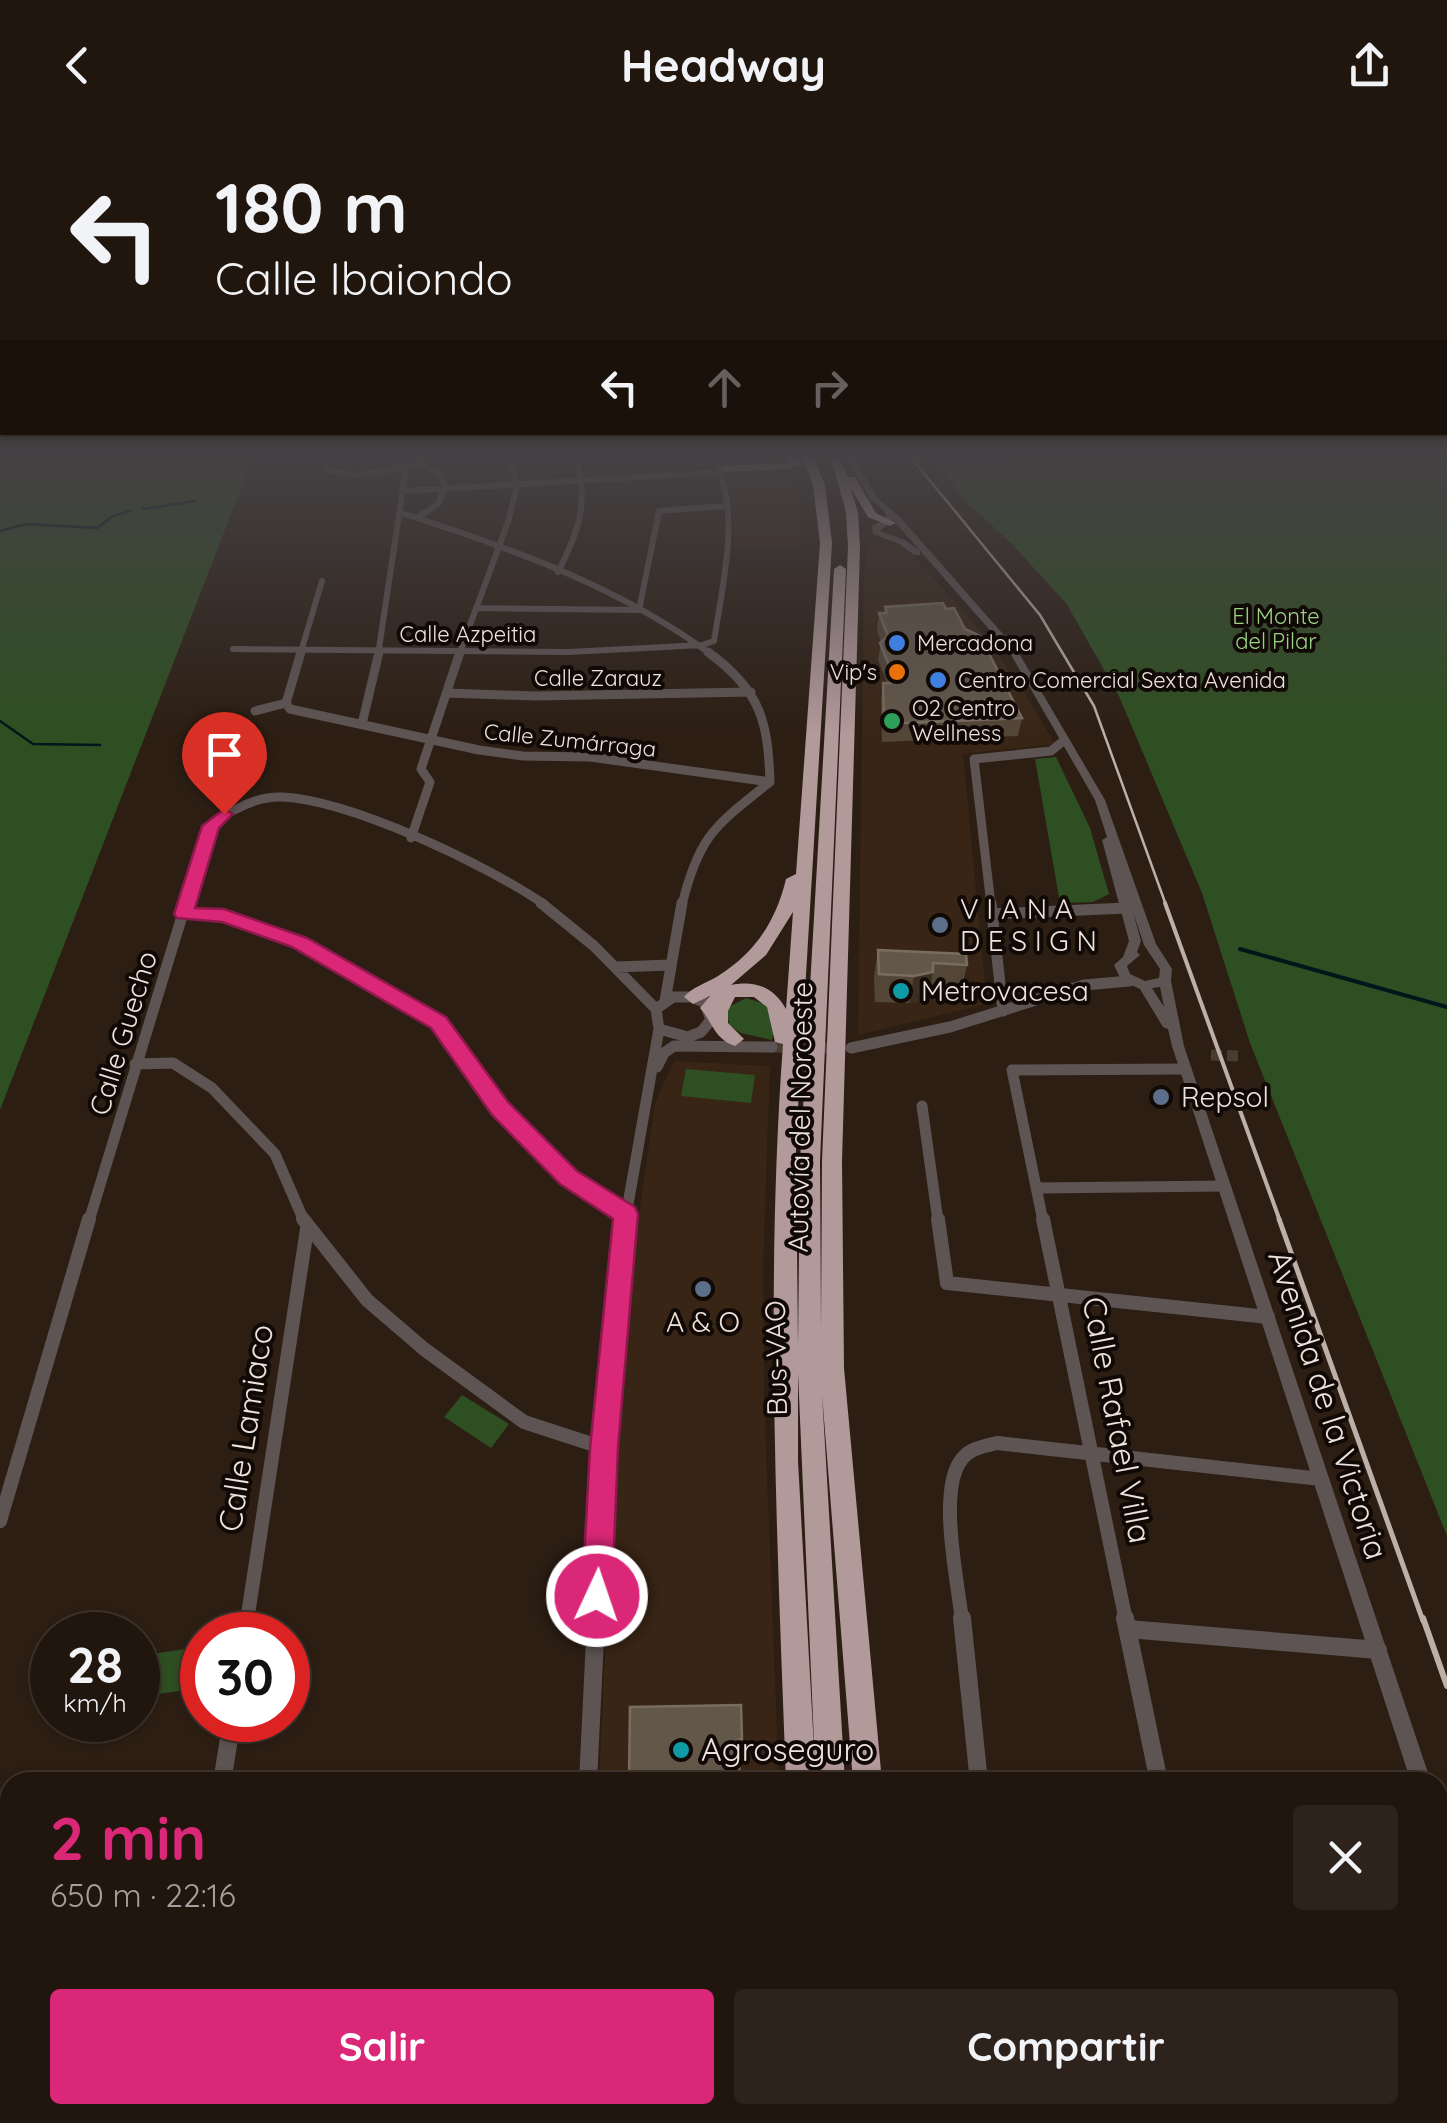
<!DOCTYPE html>
<html lang="es">
<head>
<meta charset="utf-8">
<style>
	:root { --surface:#21160e; --page:#2d231c; --text:#f1f3f6; --muted:#a29f9e; --line:#3e352e; --accent:#db2777 }
	body { margin:0; font-family:Quicksand,sans-serif; background:var(--page); color:var(--text); height:100vh; display:flex; flex-direction:column; font-size:38px; white-space:nowrap }
	* { box-sizing:border-box; margin:0 }
	p { font-size:32px; color:var(--muted) }
	.icon { flex:none; width:55px; height:55px; fill:none; stroke:currentColor; stroke-width:2; stroke-linecap:round; stroke-linejoin:round }
	.map { position:relative; flex:1; overflow:hidden }
	.details { position:absolute; left:0px; top:1642px; width:1448px; height:352px; display:flex; flex-direction:column; background:var(--surface); border-radius:30px 30px 0 0; box-shadow:0 2px 8px #0004,0 0 0 2px var(--line) }
	.details>* { flex:none }
	.top-card { position:absolute; left:0px; top:0px; width:1448px; height:305px; box-shadow:0 2px 8px #0004,0 0 0 2px var(--line); background:#21160e; color:var(--text); overflow:hidden }
	.speed { position:absolute; left:30px; top:1482px; display:flex; gap:20px; font-size:50px; font-weight:700; text-align:center }
	.speed>* { display:grid; place-content:center; width:130px; height:130px; border-radius:50%; background:var(--surface); box-shadow:0 2px 8px #0004,0 0 0 2px var(--line); line-height:1 }
	.speed small { font-size:25px; font-weight:400 }
	.speed .limit { border:15px solid #d22; background:#fff; color:#111 }
	.pin { position:absolute; display:grid; place-items:center; width:85px; height:85px; color:#fff; margin:-102px -42px; border-radius:50% 50% 50% 0; rotate:-45deg; box-shadow:0 0 10px #0007 }
	.pin .icon { rotate:45deg }
	.me { position:absolute; width:110px; margin:-55px; rotate:3deg; stroke-linejoin:round; filter:drop-shadow(0 0 8px #0008) }
	.turn { display:flex; align-items:center; gap:35px; height:210px; padding:0 50px; font-size:45px }
	.turn .icon { width:130px; height:130px; stroke-width:2.5 }
	.turn b { display:block; font-size:70px; line-height:85px }
	.lanes { display:flex; align-items:center; height:95px; padding:0 50px; background:#0003; justify-content:center; gap:50px; direction:ltr }
	.lanes .off { opacity:.35 }
	.round { display:grid; place-items:center; flex:none; width:105px; height:105px; border-radius:10px; background:var(--page) }
	.headline { display:flex; align-items:center; justify-content:space-between; height:170px; padding:0 50px }
	h1 { font-size:60px; font-weight:800; line-height:75px; color:var(--accent) }
	.cta { display:flex; gap:20px; margin-top:auto; padding:20px 50px }
	.cta a { flex:1; height:115px; border-radius:10px; background:var(--accent); color:#fff; font-size:40px; font-weight:800; line-height:115px; text-align:center }
	.cta a+a { background:var(--page); color:var(--text) }
	header { display:flex; justify-content:space-between; align-items:center; height:130px; padding:0 50px; background:var(--surface); font-size:45px; font-weight:800 }
	.map>svg:first-child { display:block }
</style>
</head>
<body>
<header><svg class="icon" aria-label="back" viewBox="0 0 24 24"><path d="M15 5l-7 7 7 7"/></svg>Headway<svg class="icon" aria-label="share" viewBox="0 0 24 24"><path d="M12 15V3M7 8l5-5 5 5M5 13v7h14v-7"/></svg></header>
<div class="map">
<svg width="1447" height="1993" viewBox="0 0 1447 1993">
	<rect width="100%" height="100%" fill="#2c1e13"/>
	<path fill="#382515" d="M789,342l9,16 1,60 -64,-3 -7,-70z
		M886,412l25,11 68,76 43,59 33,56 -92,10 24,250 -129,31 6,-464 4,-27z
		M674,931l96,5 -7,200 1,132 15,384h-180l20,-428 36,-251z
		M583,1985h210v8h-210z"/>
	<path fill="#2e4f21" d="M0,325h254l-254,655z
		M1047,325h125l47,12 10,-12h218v1081l-197,-493 -48,-150 -83,-197 -53,-93 -55,-60 -44,-40 -29,-39 75,1z
		M1056,627l34,71 19,66 -16,8 -33,1 -25,-144z
		M746,868l22,7 7,17 -3,18 -31,-7 -12,-8 -2,-17z
		M686,939l69,6 -4,28 -70,-7z
		M462,1265l47,29 -18,24 -47,-31z
		M186,1519l-7,42 -41,6v-41z"/>
	<g fill="none" stroke-linecap="round" stroke-linejoin="round">
		<path stroke="#00161a" stroke-width="2.5" d="M143,379l52,-8
			M0,401l26,-7 71,4 16,-12 17,-5
			M0,591l33,23 67,1"/>
		<path stroke="#00161a" stroke-width="4" d="M1240,819l207,58"/>
		<path stroke="#493c31" stroke-width="11" stroke-dasharray="11 5" stroke-linecap="butt" d="M772,917l70,1
			M1211,925l27,1"/>
		<path stroke="#5e5454" stroke-width="6" d="M329,325l-2,15c38,11 76,-2 112,-15
			M404,361l321,-19
			M401,383c108,34 219,74 311,142
			M417,388l22,-15 6,-18 -7,-12 -18,-11
			M558,442c21,-41 32,-72 17,-117
			M476,478l163,2 20,-99 66,-5
			M233,519l336,3 133,-7 12,-4c9,-60 28,-130 -1,-186
			M300,525l22,-74
			M378,525l30,-200
			M459,525l50,-136 8,-35 -9,-29"/>
		<path stroke="#5e5454" stroke-width="9" d="M708,522c52,38 60,68 62,130
			M446,563l89,3 216,-4
			M286,573l4,6 189,41 44,6 67,1 180,25
			M286,573l15,-51
			M255,581l31,-8
			M362,594l17,-72
			M411,708l19,-56 -9,-13 39,-117
			M186,775l25,-80c20,-15 44,-29 71,-28 68,3 206,68 263,108
			M682,775c17,-70 34,-80 88,-123
			M991,775l-17,-146 77,-8 11,-9"/>
		<path stroke="#5e5454" stroke-width="11" d="M541,773l53,43 62,63
			M991,773l12,108
			M184,784l40,1 75,27 139,81 62,86 69,69 57,36
			M991,784l135,-6
			M616,837l54,-2
			M673,867h20l12,6 6,17 -10,12 -13,5 -29,-8 -3,-20z
			M665,871l17,-98
			M851,918l99,-21 134,-42 46,-4
			M135,934l38,-1 39,25 63,66 29,67
			M657,937l7,-14 10,-7 98,1
			M922,976l16,115
			M1038,1058l185,-2
			M89,1091l97,-318
			M625,1091l34,-192
			M1043,1091l-31,-151 173,-1"/>
		<path stroke="#5e5454" stroke-width="14" d="M303,1089l64,81 57,49 100,73 80,26
			M938,1089l9,64 321,34
			M1043,1089l83,402
			M0,1391l89,-302
			M247,1491l60,-392
			M596,1491l8,-173 22,-229
			M962,1491c-4,-39 -25,-132 0,-162 8,-11 23,-13 35,-16l324,36"/>
		<path stroke="#5e5454" stroke-width="18" d="M962,1488l17,164
			M1125,1488l34,164
			M1128,1499l250,21
			M245,1505l3,-17
			M222,1652l10,-62
			M588,1652l8,-164
			M1438,1964l9,1
			M1227,1985l1,8
			M1367,1985l2,8
			M170,1993l1,-8
			M572,1993l1,-8"/>
		<path fill="#5e5454" fill-rule="evenodd" d="M845,325h8l24,43 23,19 117,133 88,150 51,144 16,25 -1,12 13,65 247,736h-20l-239,-736 -4,-17 -5,-2 -23,-38 -19,-9 -7,-15 9,-8 6,-16 -27,-101 5,-3 -12,-37 -85,-147 -117,-133 -13,11 25,9 15,11v4h-6l-15,-11 -26,-10 -1,-8 14,-8 -2,-7 -14,-12zM1133,782l11,33 16,24 -1,9 -14,3 -15,-7 -3,-8 13,-11 -3,-3 4,-11zM1160,857l4,20 -12,-19z
			M1438,1692l7,3 2,4v41l-7,-3 -2,-5z"/>
		<path fill="#b2999a" fill-rule="evenodd" d="M793,325h20l12,30 7,58 -36,598 2,206 2,-186 34,-592 6,-4 6,4 -26,592 1,167 1,-167 26,-614 -2,-35 -16,-57h10l7,22h8l21,36 20,10 -6,3 -22,-9 -18,-30 8,25 2,35 -18,614 2,207 38,414h-29l-31,-388 23,388h-59c-9,-246 -21,-493 -3,-738l-8,-2 -8,-35 -13,-10h-19l-7,14v12l16,16 -9,7c-21,-7 -23,-25 -35,-38l10,-12 -17,8 -9,-7c8,-10 23,-14 34,-21 37,-23 58,-55 68,-97l10,-5 24,-331 -7,-58 -10,-29 -4,9 -12,4 -63,3 -5,-3 5,-3 62,-3zM793,782l-7,97c-12,-22 -31,-29 -55,-24l35,-30zM798,1243l17,392 -17,-304z
			M801,1985h34v8h-34z
			M836,1985h34v8h-34z
			M876,1985h34l1,8h-34z"/>
		<path stroke="#bcb0a8" stroke-width="2.5" d="M909,325l131,160 54,91 72,199"/>
		<path stroke="#bcb0a8" stroke-width="4" d="M1165,773l115,318"/>
		<path stroke="#bcb0a8" stroke-width="5" d="M1279,1089l144,402"/>
		<path stroke="#bcb0a8" stroke-width="6" d="M1423,1488l24,68"/>
	</g>
	<path fill="#534637" d="M885,477l61,2 19,20 57,89 -4,18 -136,6 -1,-41 2,-18h4l-9,-23 3,-18 -4,-11 2,-18h5z
		M878,820l89,15 -6,27 -31,-2 -2,9 -19,4 -34,-1 -1,-25z"/>
	<path fill="#3c2f21" d="M933,842l-5,27 -19,4 5,-27z"/>
	<path fill="#635749" stroke="#796d60" stroke-width="2.5" d="M943,473l3,6 8,-1 11,21 15,7 42,82 -138,6 -1,-41h13l-16,-40 8,-7 -9,-23h8l-2,-6z
		M878,820l88,4 1,11 -34,-2v9l-19,4 -35,-2z
		M741,1575l1,34 -4,1 2,41 3,1h-114l1,-75z
		M628,1985h45v8h-45z
		M705,1985h43v8h-43z"/>
	<linearGradient id="sky" x2="0" y2="1"><stop stop-color="#18100a"/><stop offset="0.54" stop-color="#454144"/><stop offset="1" stop-color="#454144" stop-opacity="0"/></linearGradient>
	<rect width="1447" height="604" fill="url(#sky)"/>
	<path fill="#db2777" stroke="#8e194d" stroke-width="2.5" d="M224,679l9,5 -14,14 -24,80 29,1 83,29 139,79 62,85 69,69 58,36 3,7 -20,234 -6,148 -5,11 -10,5 -11,-5 -4,-11 8,-148 23,-229 -53,-35 -68,-69 -61,-87 -139,-81 -70,-25 -45,-4 -3,-4 28,-88z"/>
	<g fill="#3f7fe0" stroke="#100905" stroke-width="4">
		<circle cx="897" cy="513" r="10"/>
		<circle cx="938" cy="550" r="10"/>
	</g>
	<circle fill="#e8710a" stroke="#100905" stroke-width="4" cx="897" cy="542" r="10"/>
	<circle fill="#2e9e5b" stroke="#100905" stroke-width="4" cx="892" cy="591" r="10"/>
	<g fill="#5c6f8a" stroke="#100905" stroke-width="4">
		<circle cx="940" cy="795" r="10"/>
		<circle cx="1161" cy="967" r="10"/>
		<circle cx="703" cy="1159" r="10"/>
	</g>
	<g fill="#0f9aa8" stroke="#100905" stroke-width="4">
		<circle cx="901" cy="861" r="10"/>
		<circle cx="681" cy="1620" r="10"/>
	</g>
	<g text-anchor="middle" stroke-width="8" stroke-linejoin="round" paint-order="stroke">
		<g font-size="22" fill="#9bd286" stroke="#100905">
			<text x="1276" y="494">El Monte<tspan x="1276" dy="25">del Pilar</tspan></text>
		</g>
		<g font-size="22" fill="#eee3dc" stroke="#100905">
			<text x="468" y="512">Calle Azpeitia</text>
			<text x="598" y="556">Calle Zarauz</text>
			<text transform="translate(570 610) rotate(6)" y="8">Calle Zumárraga</text>
		</g>
		<g font-size="22" fill="#eee3dc" stroke="#100905" text-anchor="start">
			<text x="917" y="521">Mercadona</text>
			<text x="877" y="550" text-anchor="end">Vip's</text>
			<text x="958" y="558">Centro Comercial Sexta Avenida</text>
			<text x="912" y="586">O2 Centro<tspan x="912" dy="25">Wellness</tspan></text>
		</g>
		<g font-size="28" fill="#eee3dc" stroke="#100905" text-anchor="start">
			<text x="960" y="789">V I A N A<tspan x="960" dy="32">D E S I G N</tspan></text>
			<text x="921" y="871">Metrovacesa</text>
			<text x="1181" y="977">Repsol</text>
			<text x="703" y="1202" text-anchor="middle">A &amp; O</text>
		</g>
		<g font-size="28" fill="#eee3dc" stroke="#100905">
			<text transform="translate(123 903) rotate(-73)" y="10">Calle Guecho</text>
			<text transform="translate(800 987) rotate(-89)" y="10">Autovía del Noroeste</text>
			<text transform="translate(776 1228) rotate(-91)" y="10">Bus-VAO</text>
		</g>
		<g font-size="32" fill="#eee3dc" stroke="#100905">
			<text transform="translate(1328 1275) rotate(72)" y="11">Avenida de la Victoria</text>
			<text transform="translate(1117 1290) rotate(79)" y="11">Calle Rafael Villa</text>
			<text transform="translate(246 1298) rotate(-81)" y="11">Calle Lamiaco</text>
		</g>
		<g font-size="32" fill="#eee3dc" stroke="#100905" text-anchor="start">
			<text x="701" y="1631">Agroseguro</text>
		</g>
	</g>
</svg>
<div class="speed"><div>28<small>km/h</small></div><div class="limit">30</div></div>
<div class="pin" style="left:224px;top:684px;background:#d93025"><svg class="icon" aria-label="arrive" viewBox="0 0 24 24"><path d="M6 21V4h12l-3 4 3 4H6"/></svg></div>
<svg class="me" style="left:597px;top:1466px" viewBox="-20 -20 40 40"><circle r="17" fill="#db2777" stroke="#fff" stroke-width="3"/><path d="M0-11L8 9 0 5-8 9z" fill="#fff"/></svg>
<div class="top-card">
<div class="turn"><svg class="icon" aria-label="left" viewBox="0 0 24 24"><path d="M17 20v-9H6M10 6l-5 5 5 5"/></svg><div><b>180 m</b>Calle Ibaiondo</div></div>
<div class="lanes"><svg class="icon" aria-label="left" viewBox="0 0 24 24"><path d="M17 20v-9H6M10 6l-5 5 5 5"/></svg><svg class="icon off" aria-label="ahead" viewBox="0 0 24 24"><path d="M12 20V5M6 11l6-6 6 6"/></svg><svg class="icon off" aria-label="right" viewBox="0 0 24 24"><path d="M7 20v-9h11M14 6l5 5-5 5"/></svg></div>
</div>
<section class="details">
<div class="headline"><div><h1>2 min</h1><p>650 m · 22:16</p></div><a class="round"><svg class="icon" aria-label="close" viewBox="0 0 24 24"><path d="M6 6l12 12M18 6L6 18"/></svg></a></div>
<div class="cta"><a>Salir</a><a>Compartir</a></div>
</section>
</div>
</body>
</html>
